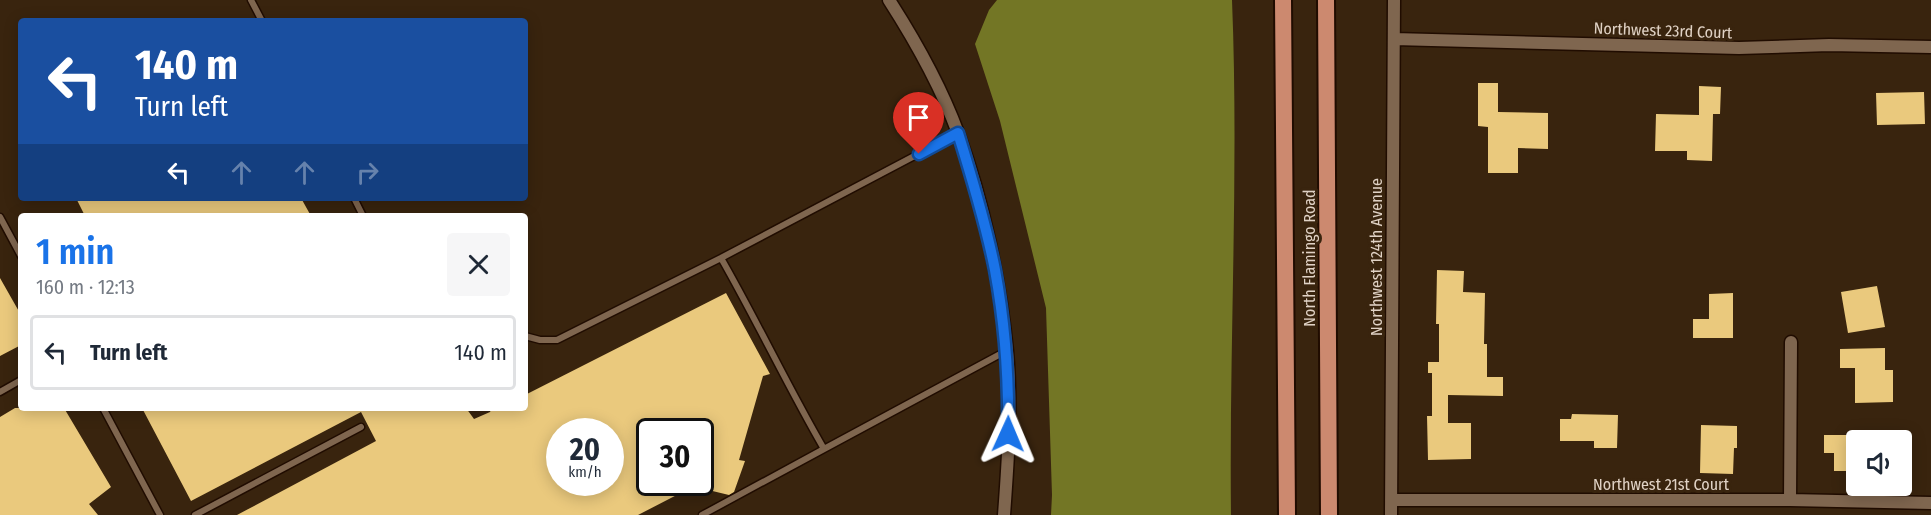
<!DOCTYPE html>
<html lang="en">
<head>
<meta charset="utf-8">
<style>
	:root { --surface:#fff; --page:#f6f6f7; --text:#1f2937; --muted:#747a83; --line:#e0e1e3; --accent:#1a73e8 }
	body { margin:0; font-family:"Fira Sans Condensed",sans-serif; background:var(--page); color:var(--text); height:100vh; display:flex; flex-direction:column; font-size:22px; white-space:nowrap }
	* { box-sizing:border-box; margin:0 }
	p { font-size:20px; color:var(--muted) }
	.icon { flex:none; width:33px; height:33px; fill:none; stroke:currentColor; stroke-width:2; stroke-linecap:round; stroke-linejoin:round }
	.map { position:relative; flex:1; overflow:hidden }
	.panel { position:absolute; left:18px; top:213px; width:510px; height:198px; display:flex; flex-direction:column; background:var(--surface); border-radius:6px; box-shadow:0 3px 15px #0003 }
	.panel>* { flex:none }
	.guide { position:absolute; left:18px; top:18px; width:510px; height:183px; border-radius:6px; box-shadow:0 3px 15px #0003; background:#1a4fa0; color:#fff; overflow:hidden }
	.buttons { position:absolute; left:1846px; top:430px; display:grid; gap:12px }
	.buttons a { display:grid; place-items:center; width:66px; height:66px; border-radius:6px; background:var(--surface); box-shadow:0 3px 15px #0003; font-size:30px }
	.speed { position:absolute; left:546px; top:418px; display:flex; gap:12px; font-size:30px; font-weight:700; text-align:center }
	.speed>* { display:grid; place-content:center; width:78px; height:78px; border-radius:50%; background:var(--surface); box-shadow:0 3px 15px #0003; line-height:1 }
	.speed small { font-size:15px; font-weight:400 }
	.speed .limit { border:3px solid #111; border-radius:9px; background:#fff; color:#111 }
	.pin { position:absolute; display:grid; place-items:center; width:51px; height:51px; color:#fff; margin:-62px -26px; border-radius:50% 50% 50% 0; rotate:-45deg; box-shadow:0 0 6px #0007 }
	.pin .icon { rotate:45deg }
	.me { position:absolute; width:66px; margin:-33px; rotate:1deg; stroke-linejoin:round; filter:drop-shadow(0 0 4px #0008) }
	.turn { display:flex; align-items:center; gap:21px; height:126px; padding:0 18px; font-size:27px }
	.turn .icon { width:78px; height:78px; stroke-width:2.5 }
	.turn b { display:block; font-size:42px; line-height:51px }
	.lanes { display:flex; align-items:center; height:57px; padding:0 18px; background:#0003; justify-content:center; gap:30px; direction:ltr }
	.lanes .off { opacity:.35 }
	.round { display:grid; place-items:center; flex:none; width:63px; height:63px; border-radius:6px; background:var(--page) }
	.head { display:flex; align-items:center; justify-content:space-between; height:102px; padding:0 18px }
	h1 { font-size:36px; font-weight:600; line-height:45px; color:var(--accent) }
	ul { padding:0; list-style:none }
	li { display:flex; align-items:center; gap:18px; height:75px; margin:0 12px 9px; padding:0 6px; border:3px solid var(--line); border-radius:6px }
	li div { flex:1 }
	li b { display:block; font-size:22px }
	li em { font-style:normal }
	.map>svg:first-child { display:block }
</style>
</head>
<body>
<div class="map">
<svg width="1931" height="515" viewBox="0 0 1931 515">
	<rect width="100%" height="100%" fill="#39240e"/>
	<path fill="#737625" d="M997,0h235c7,172 -3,343 -1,515h-180l1,-20 -6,-187 -46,-187 -25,-77 14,-34z"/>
	<path fill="#eac97d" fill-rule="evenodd" d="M1478,83h20v29l50,1v36l-30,-1v25h-30v-46l-10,-1z
		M1699,86l22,1 -1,27h-7l-1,47 -25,-1v-9h-32l1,-37 43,1z
		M1924,92l1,32 -48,1 -1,-32z
		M76,198h225l10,18h-226z
		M1437,270l27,1 -1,21 22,1 -1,51h3v33h16v19l-55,-1v28h23v36l-43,1 -1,-44h5v-43h-4v-11h11v-38h-3z
		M0,278l21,37v30l-21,11z
		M1877,286l8,41 -37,6 -7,-41z
		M726,293l44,81 -7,2 -24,84 6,1 -11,31 -5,3 -29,-7v-56h-50v51h50l-62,32h-401l139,-74 -15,-29 -170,89 -49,-93h324l8,11 16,-7 2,-4h33v-13zM560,432h50v51h-50z
		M1733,293v45h-40v-19h16v-25z
		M1885,348v22h8v32l-38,1v-35h-15v-19z
		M15,408h49l47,79 -22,17 9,11h-98v-98z
		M1572,414l46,1 -1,33h-23v-7h-34v-22h11z
		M1701,425l36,1v22h-3l-1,26 -33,-1z
		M1824,435h33v36h-23v-18h-10z"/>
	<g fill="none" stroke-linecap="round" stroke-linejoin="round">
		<g stroke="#200c00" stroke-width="9">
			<path id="service" d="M251,0l11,21
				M354,198l9,18
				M0,217l21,39
				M525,336l15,4h17l164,-82
				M0,392l21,-12
				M103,408l57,107
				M824,449l182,-98
				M195,515l166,-88
				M702,515l122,-66c-36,-62 -67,-128 -103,-191l237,-125"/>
		</g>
		<g stroke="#200c00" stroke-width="15">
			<path id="minor" d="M889,0c27,42 52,87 69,133 25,67 42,148 49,218 5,55 1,110 -3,164
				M1394,39l345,9 90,-3 102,2
				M1391,500h399l141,3
				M1790,500l1,-158
				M1391,515l3,-515"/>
		</g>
		<g stroke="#200c00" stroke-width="20">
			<path id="trunk" d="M1283,0l4,515
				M1326,0l3,515"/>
		</g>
		<use href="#service" stroke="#7f664f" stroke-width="6"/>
		<use href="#minor" stroke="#7f664f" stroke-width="12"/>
		<use href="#trunk" stroke="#cc896f" stroke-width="16"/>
	</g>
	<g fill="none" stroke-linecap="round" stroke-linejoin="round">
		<g stroke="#114b97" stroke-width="15">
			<path id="route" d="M919,154l39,-21c14,45 28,91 37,137 10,54 14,109 13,164"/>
		</g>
		<use href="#route" stroke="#1a73e8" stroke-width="10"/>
	</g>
	<g text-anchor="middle" stroke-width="6" stroke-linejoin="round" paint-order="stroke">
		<g font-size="16" fill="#e0d2c5" stroke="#39240e">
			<text transform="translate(1663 30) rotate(2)" y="6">Northwest 23rd Court</text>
			<text transform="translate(1376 257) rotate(-90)" y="6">Northwest 124th Avenue</text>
			<text transform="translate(1309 258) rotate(-90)" y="6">North Flamingo Road</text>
			<text x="1661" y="490">Northwest 21st Court</text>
		</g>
	</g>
</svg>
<div class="buttons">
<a><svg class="icon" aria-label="sound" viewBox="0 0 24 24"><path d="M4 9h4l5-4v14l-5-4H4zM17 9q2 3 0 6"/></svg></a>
</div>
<div class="speed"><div>20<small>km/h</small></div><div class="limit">30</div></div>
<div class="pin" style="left:919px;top:154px;background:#d93025"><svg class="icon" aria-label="arrive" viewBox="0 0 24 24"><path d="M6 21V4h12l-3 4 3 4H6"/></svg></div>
<svg class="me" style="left:1008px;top:434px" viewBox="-20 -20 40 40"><path d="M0-17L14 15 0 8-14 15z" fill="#1a73e8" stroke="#fff" stroke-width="4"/></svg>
<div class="guide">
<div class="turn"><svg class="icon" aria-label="left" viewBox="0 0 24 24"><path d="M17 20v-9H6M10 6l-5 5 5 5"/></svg><div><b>140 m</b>Turn left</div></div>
<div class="lanes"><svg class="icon" aria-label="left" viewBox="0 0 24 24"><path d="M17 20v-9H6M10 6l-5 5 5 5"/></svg><svg class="icon off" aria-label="ahead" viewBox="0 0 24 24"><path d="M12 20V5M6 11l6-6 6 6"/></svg><svg class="icon off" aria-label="ahead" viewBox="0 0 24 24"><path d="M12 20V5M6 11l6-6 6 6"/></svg><svg class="icon off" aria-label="right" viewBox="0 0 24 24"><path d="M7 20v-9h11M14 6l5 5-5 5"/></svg></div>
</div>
<section class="panel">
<div class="head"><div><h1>1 min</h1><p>160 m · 12:13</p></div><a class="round"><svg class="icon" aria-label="close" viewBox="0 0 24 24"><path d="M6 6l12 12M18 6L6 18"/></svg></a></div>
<ul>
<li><svg class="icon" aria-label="left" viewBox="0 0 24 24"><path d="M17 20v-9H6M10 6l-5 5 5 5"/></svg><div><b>Turn left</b></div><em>140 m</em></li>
</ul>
</section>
</div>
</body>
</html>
